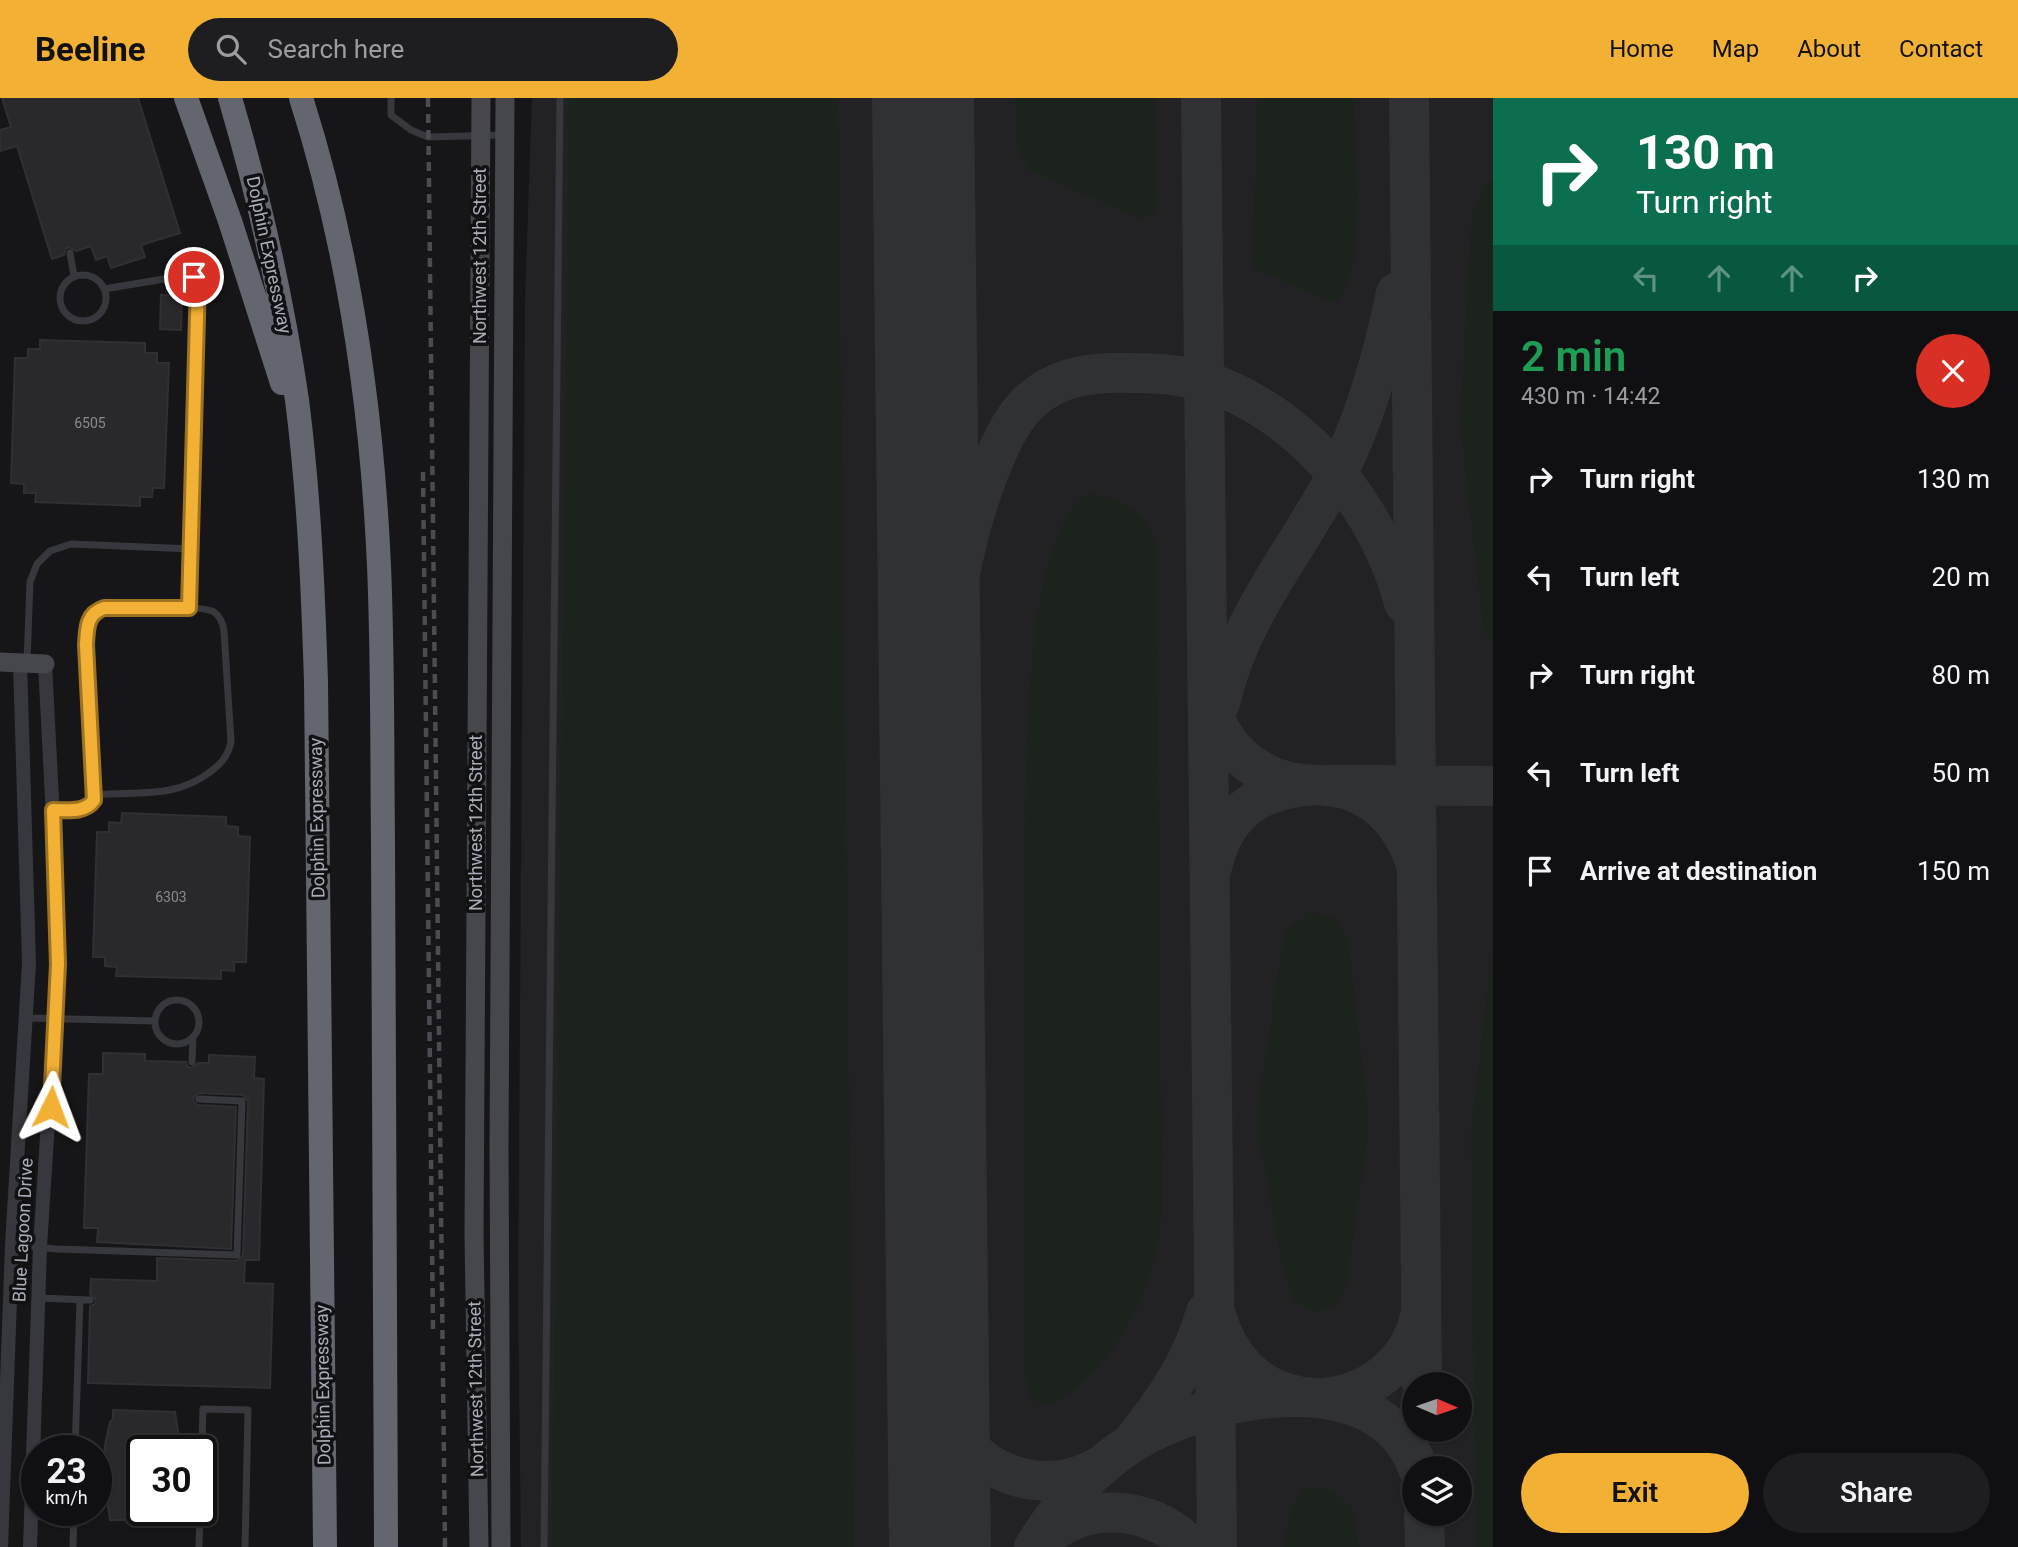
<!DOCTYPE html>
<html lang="en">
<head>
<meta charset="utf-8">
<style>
	:root { --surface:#101012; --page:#1e1e20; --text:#f1f3f6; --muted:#9c9d9f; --line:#303032; --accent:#f2b134 }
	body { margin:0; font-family:Roboto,sans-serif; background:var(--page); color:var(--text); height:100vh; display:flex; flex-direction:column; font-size:26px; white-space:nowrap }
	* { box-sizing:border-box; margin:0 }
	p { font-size:23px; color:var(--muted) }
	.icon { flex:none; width:38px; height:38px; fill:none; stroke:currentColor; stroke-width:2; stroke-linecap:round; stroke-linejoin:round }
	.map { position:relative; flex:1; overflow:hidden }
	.panel { display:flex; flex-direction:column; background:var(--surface); width:525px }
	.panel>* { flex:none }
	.top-card { background:#0b6e4f; color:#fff; overflow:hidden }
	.needle { width:46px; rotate:92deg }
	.buttons { position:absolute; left:1402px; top:1274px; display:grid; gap:14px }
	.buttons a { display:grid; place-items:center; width:70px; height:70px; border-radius:50%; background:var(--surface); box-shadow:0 2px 5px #0004,0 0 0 2px var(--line); font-size:35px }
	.speed { position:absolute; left:21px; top:1337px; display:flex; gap:14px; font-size:35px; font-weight:700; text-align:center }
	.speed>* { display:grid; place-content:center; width:91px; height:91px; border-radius:50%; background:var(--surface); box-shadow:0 2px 5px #0004,0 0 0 2px var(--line); line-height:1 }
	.speed small { font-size:18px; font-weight:400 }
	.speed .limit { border:4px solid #111; border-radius:10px; background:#fff; color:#111 }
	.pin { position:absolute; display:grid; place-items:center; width:60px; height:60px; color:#fff; margin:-30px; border:4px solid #fff; border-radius:50%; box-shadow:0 2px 7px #0007 }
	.me { position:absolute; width:77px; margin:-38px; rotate:3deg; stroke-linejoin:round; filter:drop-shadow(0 0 5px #0008) }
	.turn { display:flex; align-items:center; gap:24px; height:147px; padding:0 28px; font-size:32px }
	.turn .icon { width:91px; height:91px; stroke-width:2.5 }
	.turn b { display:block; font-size:49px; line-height:60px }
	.lanes { display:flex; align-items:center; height:66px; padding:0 28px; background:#0003; justify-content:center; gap:35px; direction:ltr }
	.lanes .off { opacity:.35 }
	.round { display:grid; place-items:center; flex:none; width:74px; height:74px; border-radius:37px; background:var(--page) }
	.headline { display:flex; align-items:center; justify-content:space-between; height:119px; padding:0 28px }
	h1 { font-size:42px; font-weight:600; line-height:52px; color:#1e9e55 }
	.button { display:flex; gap:14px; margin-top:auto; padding:14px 28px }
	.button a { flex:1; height:80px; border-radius:42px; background:var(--accent); color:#111; font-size:28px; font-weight:600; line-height:80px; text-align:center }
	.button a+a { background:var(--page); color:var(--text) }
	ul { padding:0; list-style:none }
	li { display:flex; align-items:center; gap:21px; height:98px; padding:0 28px }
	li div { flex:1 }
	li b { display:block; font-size:26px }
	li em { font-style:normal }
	header { display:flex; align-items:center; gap:42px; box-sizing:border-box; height:98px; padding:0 35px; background:var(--accent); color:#111 }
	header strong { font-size:33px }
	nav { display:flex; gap:38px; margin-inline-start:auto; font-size:24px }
	.search { width:490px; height:63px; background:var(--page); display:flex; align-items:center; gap:18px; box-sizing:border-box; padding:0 24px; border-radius:38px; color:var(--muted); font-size:26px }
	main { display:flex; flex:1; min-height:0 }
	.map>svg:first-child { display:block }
</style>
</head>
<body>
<header>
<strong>Beeline</strong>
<div class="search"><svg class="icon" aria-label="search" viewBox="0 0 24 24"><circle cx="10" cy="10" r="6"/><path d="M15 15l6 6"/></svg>Search here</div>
<nav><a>Home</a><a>Map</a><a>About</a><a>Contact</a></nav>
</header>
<main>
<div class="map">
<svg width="1493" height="1449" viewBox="0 0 1493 1449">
	<rect width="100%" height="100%" fill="#161618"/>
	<path fill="#222225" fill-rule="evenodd" d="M532,0h961v1449h-972l-3,-250 7,-998zM1414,1286h46v46h-46zM1414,1370h46v46h-46z"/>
	<path fill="#1c231d" d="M569,0h269l16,1449h-302z
		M1015,0h140l1,110c-4,8 -9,10 -18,10l-109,-48 -14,-30z
		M1258,0h95c2,39 16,185 -20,205l-81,-36z
		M1493,81v464l-9,-11 -24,-209 12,-208 12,-30z
		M1089,395c36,7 56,16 67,52l6,664c-3,29 -8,57 -19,85 -14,37 -60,107 -103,111l-12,-12 -4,-23c0,-157 -2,-315 1,-472 1,-85 -1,-171 9,-255 4,-38 19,-132 55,-150z
		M1310,814l24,6 14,20 21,186 -22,160 -12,21 -19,8 -22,-12 -13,-42 -22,-124 2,-46 23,-156z
		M1493,848v601h-17l-5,-415z
		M1304,1390l26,1 23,20 6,38h-75l7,-38z"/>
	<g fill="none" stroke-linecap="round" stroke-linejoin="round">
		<path stroke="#303135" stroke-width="40" d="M1201,0l16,1449
			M1409,0l13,1286
			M1211,605c8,41 42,73 84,80 18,3 36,1 53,7 34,11 57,39 67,72
			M1220,605c19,-86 76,-151 116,-227 28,-53 48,-125 60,-183
			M1212,769c21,-88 90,-83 163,-82 39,0 79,1 118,1
			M933,854c6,-153 0,-337 56,-480 10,-24 20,-50 39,-69 30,-28 65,-31 104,-30 34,0 62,3 94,16 88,39 153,122 178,214
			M1217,1220c12,40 39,70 81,78
			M937,1243c3,24 3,51 12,74 23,60 97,84 151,51
			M1323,1300c46,-3 87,-35 97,-82
			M1136,1339c31,-39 56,-76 70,-125
			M1424,1416l1,33
			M1047,1438c45,-36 105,-29 145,11
			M1034,1449c25,-40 58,-79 98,-104 76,-47 246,-84 286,25"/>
		<path stroke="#303135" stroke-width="102" d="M923,0l17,1449"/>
	</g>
	<path fill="#29292c" stroke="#303034" stroke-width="2" d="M2,0h136l42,135 -39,12 4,12 -34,11 -4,-12 -11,4 -5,-14 -15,5 -8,-4 -3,3 -1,5 -12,4 -35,-113 -17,5v-21l11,-3z
		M161,197l21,1 -1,34 -21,-1z
		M40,242l105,3v10h12v10h12l-5,125h-11l-1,9h-12v9l-105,-4 1,-9h-12v-9l-13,-1 4,-125h13v-9h12z
		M122,715l104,4v9l12,1v9l12,1 -4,125h-12v9l-13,-1v9l-105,-3 1,-9 -12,-1v-9h-12l4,-125h12v-10l12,1z
		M103,955l42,1v7l41,1 2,5 4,1 6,-5h11v-8l46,2 -1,21 10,1 -5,181h-14l-1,23 29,1 -3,104 -182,-5 2,-77 5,-2 1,-4 -6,-6 1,-15 66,2v-23l80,3 6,-6 5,-154 -5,-6 -44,-2 -6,5 1,4 4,3 38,2 -5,142 -134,-7 1,-14h-14l5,-154h14z
		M113,1312l62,2 6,39h-39v69h-32l-7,-49 2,-26 5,-23 3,-3z"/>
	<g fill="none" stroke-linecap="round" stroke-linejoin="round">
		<path stroke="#37383d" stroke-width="7" d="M391,0v17l20,15 17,7 76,-2
			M70,155l4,23
			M60 200a23 23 0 1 1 46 0a23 23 0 1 1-46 0Z
			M104,191l84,-14 6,2 4,4 -9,327
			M27,564l3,-80 7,-18 13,-13 21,-7 121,5
			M53,712c15,0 32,3 41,-10l-8,-155 1,-15 5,-16c5,-3 4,-4 10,-5 16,-4 100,-4 112,3 7,5 9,12 10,19l7,111c-3,14 -10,22 -21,30 -35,27 -73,19 -115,23
			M155 924a22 22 0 1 1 44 0a22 22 0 1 1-44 0Z
			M27,920l128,3
			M192,964l1,-25
			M12,1147l45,4 180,6 5,-154 -43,-2
			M38,1200l52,2
			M75,1353l5,-151
			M201,1376l2,-65 45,1 -3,137
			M31,1418l43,2
			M73,1449l1,-37
			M199,1449l1,-37
			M544,1449l16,-1449"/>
		<path stroke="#37383d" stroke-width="14" d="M1,1449l11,-302 17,-282 -9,-300
			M30,1449l10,-300 18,-283 -3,-108 -10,-192"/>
		<path stroke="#45474d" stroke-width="19" d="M0,564l45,2
			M479,1449l-5,-313 7,-1136
			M501,1449l-2,-400 6,-1049"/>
		<path stroke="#63666e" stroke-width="24" d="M186,0l44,123 52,162
			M230,0c29,99 52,200 67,302 12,94 16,188 19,282l9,865
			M301,0c48,150 71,311 78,468 4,93 3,186 4,278 3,235 2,469 3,703"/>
		<path stroke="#4a4c52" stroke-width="4.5" stroke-dasharray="9 7" stroke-linecap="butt" d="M428,0l17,1449
			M423,374l10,857"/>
	</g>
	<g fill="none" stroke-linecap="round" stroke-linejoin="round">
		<g stroke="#9d7322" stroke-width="18">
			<path id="route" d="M51,1009l7,-143 -5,-154c15,0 32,3 41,-10l-8,-155c1,-16 0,-31 18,-37h85l9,-327 -4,-4"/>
		</g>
		<use href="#route" stroke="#f2b134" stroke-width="12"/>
	</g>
	<g text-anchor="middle" stroke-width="7" stroke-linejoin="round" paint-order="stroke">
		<g font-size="14" fill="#888b94">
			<text x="90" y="330">6505</text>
			<text x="171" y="804">6303</text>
		</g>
		<g font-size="18" fill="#a8adb8" stroke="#111113">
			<text transform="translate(269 157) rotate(78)" y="6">Dolphin Expressway</text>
			<text transform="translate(480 158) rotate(-90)" y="6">Northwest 12th Street</text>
			<text transform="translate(317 720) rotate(-91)" y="6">Dolphin Expressway</text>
			<text transform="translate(476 725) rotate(-90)" y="6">Northwest 12th Street</text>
			<text transform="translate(23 1132) rotate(-87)" y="6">Blue Lagoon Drive</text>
			<text transform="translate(323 1287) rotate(-91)" y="6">Dolphin Expressway</text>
			<text transform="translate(476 1291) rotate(-91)" y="6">Northwest 12th Street</text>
		</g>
	</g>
</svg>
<div class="buttons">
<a><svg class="needle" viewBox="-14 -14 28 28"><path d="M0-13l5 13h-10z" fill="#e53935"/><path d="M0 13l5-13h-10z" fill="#9c9d9f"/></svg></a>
<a><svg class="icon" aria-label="layers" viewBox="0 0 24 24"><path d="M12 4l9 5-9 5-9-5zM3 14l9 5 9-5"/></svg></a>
</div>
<div class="speed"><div>23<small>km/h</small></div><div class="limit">30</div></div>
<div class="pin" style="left:194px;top:179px;background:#d93025"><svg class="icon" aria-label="arrive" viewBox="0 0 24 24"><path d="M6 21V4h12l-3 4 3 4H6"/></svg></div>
<svg class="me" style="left:51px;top:1009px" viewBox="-20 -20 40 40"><path d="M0-17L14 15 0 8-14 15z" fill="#f2b134" stroke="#fff" stroke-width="4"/></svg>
</div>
<section class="panel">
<div class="top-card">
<div class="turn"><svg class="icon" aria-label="right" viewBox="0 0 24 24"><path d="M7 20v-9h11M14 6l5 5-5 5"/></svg><div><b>130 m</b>Turn right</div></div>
<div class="lanes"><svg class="icon off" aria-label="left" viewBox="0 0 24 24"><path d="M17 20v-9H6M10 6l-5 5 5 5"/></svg><svg class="icon off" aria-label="ahead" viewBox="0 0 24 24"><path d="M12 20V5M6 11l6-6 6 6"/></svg><svg class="icon off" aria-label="ahead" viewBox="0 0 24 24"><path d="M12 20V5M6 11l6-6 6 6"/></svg><svg class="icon" aria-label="right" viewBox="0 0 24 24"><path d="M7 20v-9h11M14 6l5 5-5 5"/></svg></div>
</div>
<div class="headline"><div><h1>2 min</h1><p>430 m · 14:42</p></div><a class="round" style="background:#d93025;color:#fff"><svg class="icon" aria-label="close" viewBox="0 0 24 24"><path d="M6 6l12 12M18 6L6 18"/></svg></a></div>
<ul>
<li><svg class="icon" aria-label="right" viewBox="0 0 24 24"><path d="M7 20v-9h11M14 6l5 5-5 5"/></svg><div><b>Turn right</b></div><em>130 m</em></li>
<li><svg class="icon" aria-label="left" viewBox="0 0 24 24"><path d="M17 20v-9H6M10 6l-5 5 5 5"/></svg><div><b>Turn left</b></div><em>20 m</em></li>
<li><svg class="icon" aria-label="right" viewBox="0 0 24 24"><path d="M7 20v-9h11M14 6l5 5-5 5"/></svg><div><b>Turn right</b></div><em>80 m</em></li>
<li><svg class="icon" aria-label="left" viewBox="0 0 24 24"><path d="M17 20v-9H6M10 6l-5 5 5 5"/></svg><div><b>Turn left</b></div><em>50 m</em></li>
<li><svg class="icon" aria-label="arrive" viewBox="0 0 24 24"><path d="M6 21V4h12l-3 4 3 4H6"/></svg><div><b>Arrive at destination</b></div><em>150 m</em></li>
</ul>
<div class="button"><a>Exit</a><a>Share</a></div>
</section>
</main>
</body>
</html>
